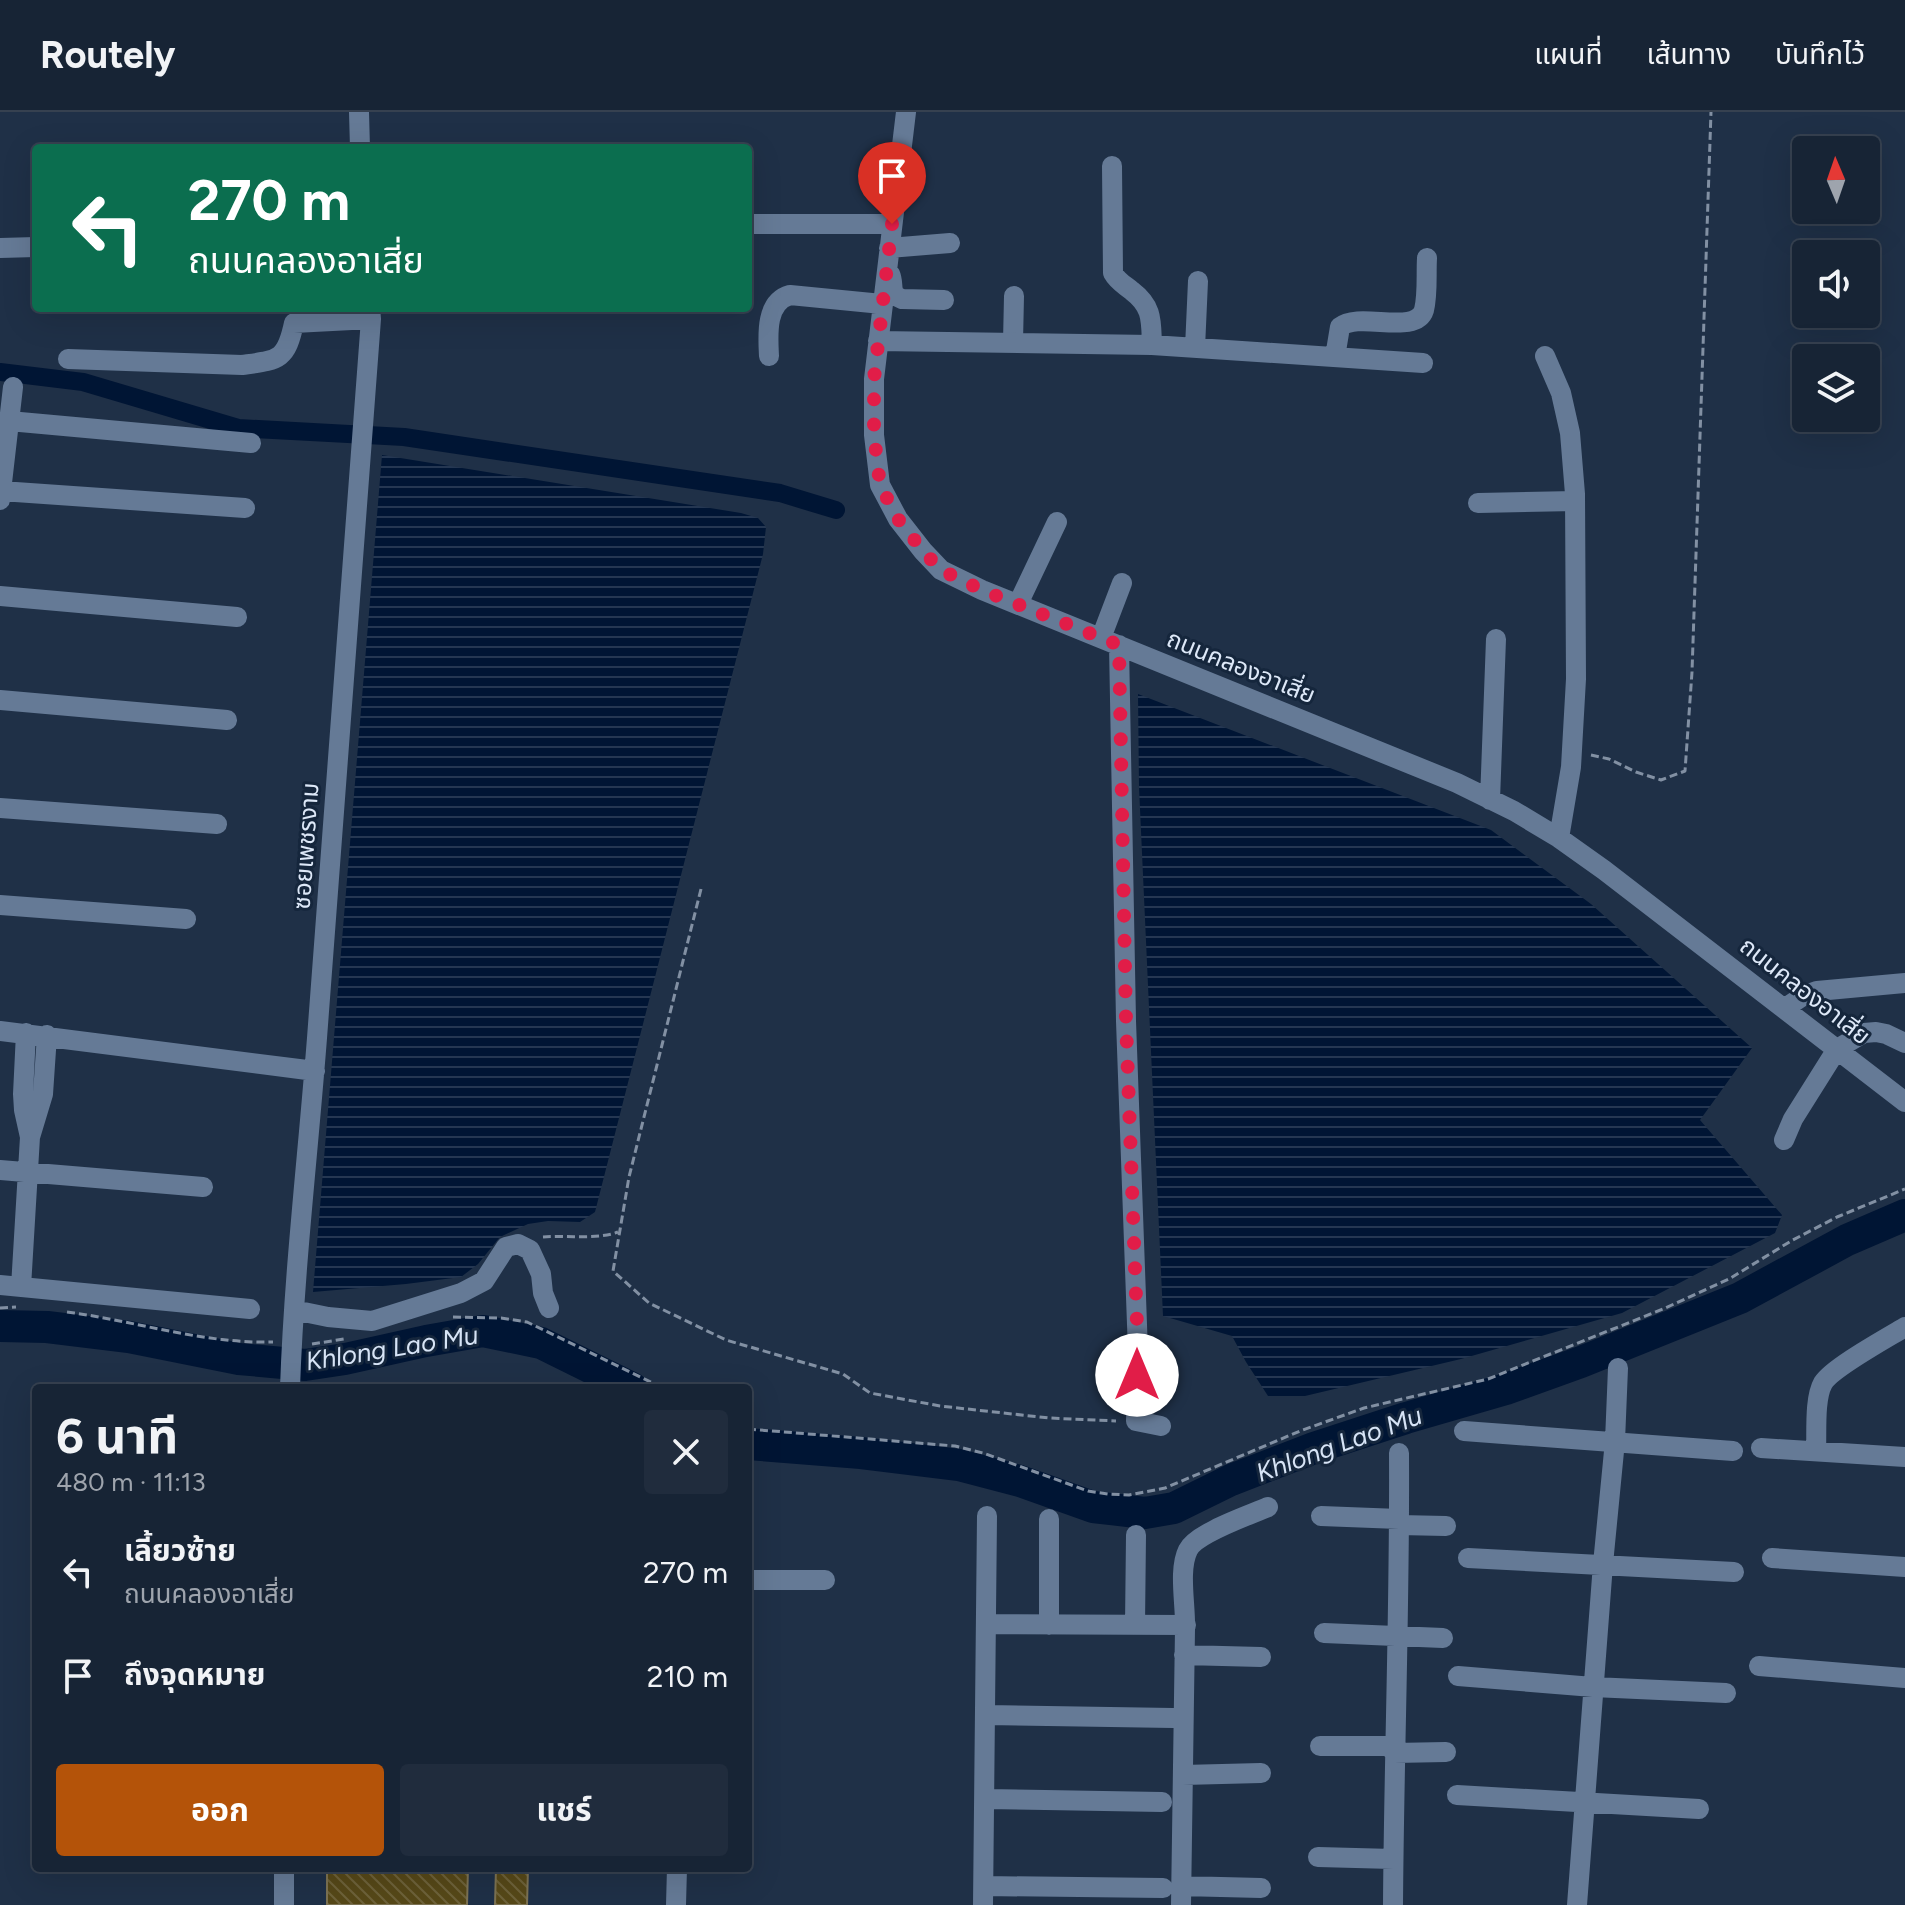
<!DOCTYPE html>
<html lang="th">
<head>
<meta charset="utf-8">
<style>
	:root { --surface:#172435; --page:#202c3d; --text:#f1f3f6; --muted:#9ea4ad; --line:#364150; --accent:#b45309 }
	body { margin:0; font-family:Figtree,"Noto Sans Thai",sans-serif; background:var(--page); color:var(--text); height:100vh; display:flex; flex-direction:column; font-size:30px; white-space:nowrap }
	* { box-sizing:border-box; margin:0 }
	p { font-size:26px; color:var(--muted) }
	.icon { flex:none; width:44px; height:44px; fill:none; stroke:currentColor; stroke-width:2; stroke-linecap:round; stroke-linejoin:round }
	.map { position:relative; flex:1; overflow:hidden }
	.details { position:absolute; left:32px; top:1272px; width:720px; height:488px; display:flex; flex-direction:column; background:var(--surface); border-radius:8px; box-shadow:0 8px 32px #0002,0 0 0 2px var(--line) }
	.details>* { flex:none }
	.hud { position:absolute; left:32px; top:32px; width:720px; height:168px; border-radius:8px; box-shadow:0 8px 32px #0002,0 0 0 2px var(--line); background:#0b6e4f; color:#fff; overflow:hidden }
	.needle { width:52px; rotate:358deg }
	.fabs { position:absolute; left:1792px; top:24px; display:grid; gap:16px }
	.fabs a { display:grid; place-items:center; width:88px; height:88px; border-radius:8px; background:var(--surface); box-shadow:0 8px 32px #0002,0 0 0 2px var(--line); font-size:40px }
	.pin { position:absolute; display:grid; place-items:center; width:68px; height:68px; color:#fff; margin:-82px -34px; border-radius:50% 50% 50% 0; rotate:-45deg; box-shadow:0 0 8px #0007 }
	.pin .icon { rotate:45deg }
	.me { position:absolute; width:88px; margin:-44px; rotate:0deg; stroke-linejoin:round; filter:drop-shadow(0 0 6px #0008) }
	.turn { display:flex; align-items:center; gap:28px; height:168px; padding:0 24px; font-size:36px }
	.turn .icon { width:104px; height:104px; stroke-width:2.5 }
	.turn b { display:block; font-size:56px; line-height:68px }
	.round { display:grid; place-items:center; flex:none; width:84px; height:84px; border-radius:8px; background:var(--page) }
	.overview { display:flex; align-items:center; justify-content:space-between; height:136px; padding:0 24px }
	h1 { font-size:48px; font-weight:700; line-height:60px }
	.action { display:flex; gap:16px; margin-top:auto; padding:16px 24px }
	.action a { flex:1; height:92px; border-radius:8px; background:var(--accent); color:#fff; font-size:32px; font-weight:700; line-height:92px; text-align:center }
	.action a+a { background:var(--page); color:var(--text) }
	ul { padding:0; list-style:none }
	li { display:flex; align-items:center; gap:24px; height:104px; padding:0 24px }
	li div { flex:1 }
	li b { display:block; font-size:30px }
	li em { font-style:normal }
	header { display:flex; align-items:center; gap:48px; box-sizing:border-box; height:112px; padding:0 40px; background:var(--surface); border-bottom:2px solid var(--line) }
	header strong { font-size:38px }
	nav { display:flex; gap:44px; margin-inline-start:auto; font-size:28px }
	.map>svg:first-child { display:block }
</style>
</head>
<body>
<header>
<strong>Routely</strong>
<nav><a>แผนที่</a><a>เส้นทาง</a><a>บันทึกไว้</a></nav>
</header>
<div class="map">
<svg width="1905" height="1793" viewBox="0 0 1905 1793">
	<defs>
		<pattern id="water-rules" width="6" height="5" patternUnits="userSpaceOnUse" patternTransform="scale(2)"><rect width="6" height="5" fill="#001534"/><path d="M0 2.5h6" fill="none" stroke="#253752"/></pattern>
		<pattern id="building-back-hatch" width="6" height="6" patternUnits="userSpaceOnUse" patternTransform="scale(2)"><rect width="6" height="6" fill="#564818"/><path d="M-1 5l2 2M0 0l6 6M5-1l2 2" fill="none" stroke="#6e623a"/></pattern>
	</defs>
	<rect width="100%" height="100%" fill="#1f3047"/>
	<path fill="url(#water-rules)" d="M382,343l359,58 17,5 8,9 -3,27 -168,658 -15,10 -32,-1 -20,3 -28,13 -22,27 -17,13 -55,7 -93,8z
		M1138,582l353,136 100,74 161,144 -52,72 82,95 -7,18 -153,80 -161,46 -156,37h-37l-22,-34 -14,-26 -69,-20 -24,-529z"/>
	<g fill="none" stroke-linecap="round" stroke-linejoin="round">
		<path stroke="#001534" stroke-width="18" d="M0,260l83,10 155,46 166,9 376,56 56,17"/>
		<path stroke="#001534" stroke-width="32" d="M0,1214l47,1 82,10 110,22 66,6 40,-6 81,-18 57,-10 58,12 91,45
			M748,1332l113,9 98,12 61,16 73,26 52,6 29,-5 57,-28 83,-32 92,-30 100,-29 75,-27 159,-64 107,-58 58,-25"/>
	</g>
	<path fill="url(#building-back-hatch)" stroke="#7c7253" stroke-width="2" d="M327,1756h141l-1,37h-140z
		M496,1756h32l-1,37h-32z"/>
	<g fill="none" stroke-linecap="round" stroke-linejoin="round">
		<path stroke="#8290a3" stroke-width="3" stroke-dasharray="8 4" stroke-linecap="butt" d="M1591,643l18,4 27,13 25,8 24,-9 7,-99 19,-560
			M701,777l-72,288 -16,94 36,32 77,37 117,34 27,19 70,13 109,12 67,3
			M543,1125c24,-2 54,3 75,-5
			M0,1196l16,-1
			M67,1200c69,9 136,32 206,30
			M453,1205l48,1 26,4 136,66
			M312,1232l32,-5
			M748,1317l207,17 28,7 105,38 20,3 21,1 36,-7 135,-57 64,-23 124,-29 175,-70 66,-30 62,-38 46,-24 68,-28"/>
		<path stroke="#657a96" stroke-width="20" d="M359,0l1,36
			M906,0l-32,267v56l6,50 18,34 25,32 18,19 41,20 475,193 57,28 45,27 45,32 301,232
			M1112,54l1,107c5,9 12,12 19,18 21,16 19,30 20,54
			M748,112h144
			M0,136l36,-1
			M889,136l61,-5
			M890,162c5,11 -2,20 12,25l42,1
			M878,229l274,4 271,18
			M1013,230l1,-46
			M1195,236l3,-67
			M769,244c-1,-20 -4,-54 21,-61l92,9
			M1545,244l16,37 9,40 5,61 1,185 -5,88 -12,71
			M1335,245l5,-30c19,-16 76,9 84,-17 4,-16 2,-36 3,-52
			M68,247l174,6c36,-5 44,-4 52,-42l77,-4
			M9,309l242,22
			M1,379l244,17
			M0,388l13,-113
			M1478,391l97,-2
			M0,484l237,21
			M1018,492l39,-82
			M1101,526l21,-55
			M1119,533l7,376 12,331 -2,69 25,5
			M0,588l227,20
			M1490,688l6,-161
			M0,696l217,16
			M0,793l186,14
			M1785,896l18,-12 14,-5 88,-8
			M0,919l315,40
			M26,921l-3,61 1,16 6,27
			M1784,1028l9,-21 44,-70 27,-16 12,-1 10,2 19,9
			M0,1058l203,17
			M0,1173l250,24
			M21,1175l9,-150 13,-43 4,-59
			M294,1198l34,7 44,4 89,-28 23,-12 22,-34 12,-3 12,6 11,24 2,19 6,15
			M290,1276c4,-117 18,-233 27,-350 18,-240 36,-479 54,-719l-1,-11
			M1464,1319l269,20
			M1761,1336l144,9
			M1816,1339c1,-18 -2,-52 7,-68 9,-15 64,-45 82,-56
			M1321,1404l78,3
			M1049,1407v106
			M1399,1413l47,1
			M1468,1446l266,14
			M1772,1446l133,9
			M748,1468h77
			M986,1512l200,1
			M1135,1513l1,-90
			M1324,1521l119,5
			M1184,1543l77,2
			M1759,1554l146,12
			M1458,1564l135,11 133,6
			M986,1603l187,3
			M1320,1634h74
			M1394,1641l52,-1
			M1183,1663l78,-2
			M1457,1683l242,14
			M985,1687l177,3
			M1318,1745l75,2
			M984,1774l179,2
			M1181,1774l80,2
			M284,1793v-37
			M676,1793l1,-37
			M983,1793l4,-389
			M1181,1793c1,-92 2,-184 4,-276 1,-23 -7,-59 3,-79 8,-17 62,-35 80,-43
			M1393,1793c1,-151 7,-301 6,-452
			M1577,1793l26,-341 12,-123 3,-73"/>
	</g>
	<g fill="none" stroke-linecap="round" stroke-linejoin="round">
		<path stroke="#e11d48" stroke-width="14" stroke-dasharray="0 25.2" d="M892,112l-18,155v56l6,50 18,34 25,32 18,19 41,20 137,55 7,376 12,331 -1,23"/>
	</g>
	<g text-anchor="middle" stroke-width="6" stroke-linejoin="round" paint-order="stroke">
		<g font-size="24" fill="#dde8f8" stroke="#15263c">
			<text transform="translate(1241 555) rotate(22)" y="8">ถนนคลองอาเสี่ย</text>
			<text transform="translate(306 734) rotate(-86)" y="8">ซอยเพชรงาม</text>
			<text transform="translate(1805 879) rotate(38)" y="8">ถนนคลองอาเสี่ย</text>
		</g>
		<g font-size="26" font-style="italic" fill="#d7e4f6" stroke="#15263c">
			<text transform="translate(392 1236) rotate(-9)" y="9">Khlong Lao Mu</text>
			<text transform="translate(1339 1332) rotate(-20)" y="9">Khlong Lao Mu</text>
		</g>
	</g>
</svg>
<div class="fabs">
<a><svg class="needle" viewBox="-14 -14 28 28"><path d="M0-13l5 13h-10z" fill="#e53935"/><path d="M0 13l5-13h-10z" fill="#9ea4ad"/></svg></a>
<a><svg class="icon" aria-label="sound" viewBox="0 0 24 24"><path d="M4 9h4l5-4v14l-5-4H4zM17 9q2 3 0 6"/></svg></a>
<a><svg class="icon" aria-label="layers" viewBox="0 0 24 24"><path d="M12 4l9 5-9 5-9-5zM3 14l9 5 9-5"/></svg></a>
</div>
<div class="pin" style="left:892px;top:112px;background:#d93025"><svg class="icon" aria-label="arrive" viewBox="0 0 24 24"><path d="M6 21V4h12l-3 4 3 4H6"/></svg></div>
<svg class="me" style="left:1137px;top:1263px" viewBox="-20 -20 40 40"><circle r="19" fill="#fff"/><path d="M0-13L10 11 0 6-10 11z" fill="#e11d48"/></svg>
<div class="hud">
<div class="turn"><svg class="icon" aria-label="left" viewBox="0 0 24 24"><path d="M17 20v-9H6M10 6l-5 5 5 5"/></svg><div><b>270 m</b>ถนนคลองอาเสี่ย</div></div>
</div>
<section class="details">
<div class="overview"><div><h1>6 นาที</h1><p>480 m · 11:13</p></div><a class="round"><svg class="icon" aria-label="close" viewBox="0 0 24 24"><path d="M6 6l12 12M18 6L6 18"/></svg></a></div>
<ul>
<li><svg class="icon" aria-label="left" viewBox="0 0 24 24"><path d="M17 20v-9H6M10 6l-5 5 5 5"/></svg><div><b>เลี้ยวซ้าย</b><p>ถนนคลองอาเสี่ย</p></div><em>270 m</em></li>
<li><svg class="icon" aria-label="arrive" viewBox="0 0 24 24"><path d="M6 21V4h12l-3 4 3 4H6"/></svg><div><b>ถึงจุดหมาย</b></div><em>210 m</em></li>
</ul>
<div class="action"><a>ออก</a><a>แชร์</a></div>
</section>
</div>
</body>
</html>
